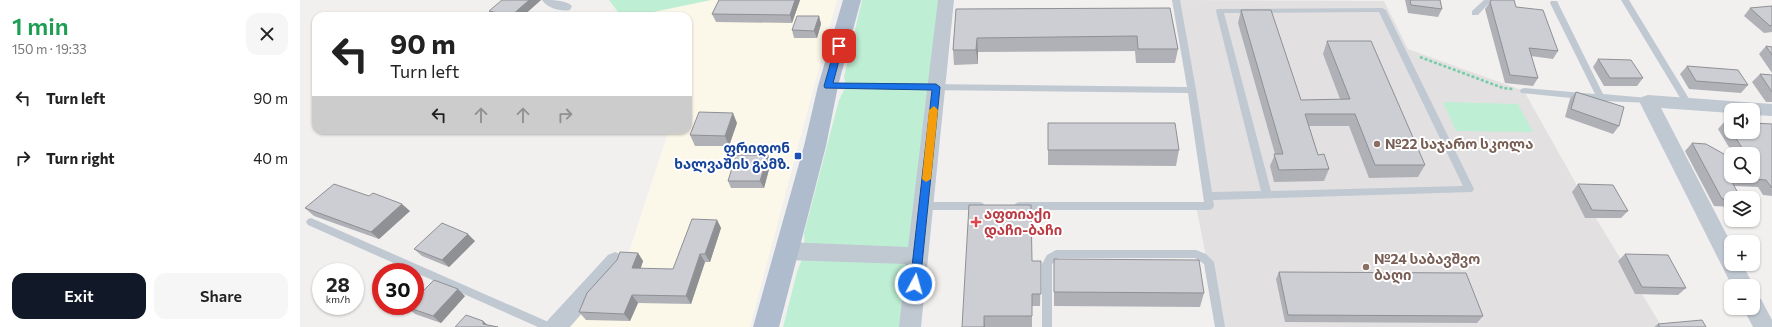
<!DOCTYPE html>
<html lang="en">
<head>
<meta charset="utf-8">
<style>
	:root { --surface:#fff; --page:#f6f6f6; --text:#222; --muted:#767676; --accent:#111827 }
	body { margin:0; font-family:Commissioner,"Noto Sans Georgian",sans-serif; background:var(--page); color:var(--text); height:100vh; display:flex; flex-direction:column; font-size:15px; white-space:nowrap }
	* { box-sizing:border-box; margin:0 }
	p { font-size:13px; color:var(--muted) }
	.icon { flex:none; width:22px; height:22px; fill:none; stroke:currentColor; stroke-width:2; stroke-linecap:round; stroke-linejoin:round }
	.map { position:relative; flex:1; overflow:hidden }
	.side { display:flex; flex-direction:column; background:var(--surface); width:300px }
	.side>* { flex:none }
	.banner { position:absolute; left:12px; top:12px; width:380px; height:122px; border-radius:12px; box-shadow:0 1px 3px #0004; background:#fff; color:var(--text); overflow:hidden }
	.controls { position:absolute; left:1424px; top:103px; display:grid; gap:8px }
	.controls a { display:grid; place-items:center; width:36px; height:36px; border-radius:8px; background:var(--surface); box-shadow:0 1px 3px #0004; font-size:20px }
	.speed { position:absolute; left:12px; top:263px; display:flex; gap:8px; font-size:20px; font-weight:700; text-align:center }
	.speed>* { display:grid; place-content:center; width:52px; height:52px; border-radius:50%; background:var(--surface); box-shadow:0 1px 3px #0004; line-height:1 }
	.speed small { font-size:10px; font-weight:400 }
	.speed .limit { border:6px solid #d22; background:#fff; color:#111 }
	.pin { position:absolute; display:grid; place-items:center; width:34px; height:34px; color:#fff; margin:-17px; border-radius:8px; box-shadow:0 2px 6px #0006 }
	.me { position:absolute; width:44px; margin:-22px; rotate:6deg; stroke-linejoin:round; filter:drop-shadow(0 0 3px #0008) }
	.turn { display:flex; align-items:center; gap:14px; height:84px; padding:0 12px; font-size:18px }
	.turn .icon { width:52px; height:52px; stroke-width:2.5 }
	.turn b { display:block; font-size:28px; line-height:34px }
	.lanes { display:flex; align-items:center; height:38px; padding:0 12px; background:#0003; justify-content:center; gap:20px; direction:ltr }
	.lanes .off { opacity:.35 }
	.round { display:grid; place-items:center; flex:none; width:42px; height:42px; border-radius:12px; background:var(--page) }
	.headline { display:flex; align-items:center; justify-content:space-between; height:68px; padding:0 12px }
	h1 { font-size:24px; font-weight:600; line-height:30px; color:#1e9e55 }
	.button { display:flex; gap:8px; margin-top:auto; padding:8px 12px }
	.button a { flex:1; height:46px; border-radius:12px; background:var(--accent); color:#fff; font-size:16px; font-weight:600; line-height:46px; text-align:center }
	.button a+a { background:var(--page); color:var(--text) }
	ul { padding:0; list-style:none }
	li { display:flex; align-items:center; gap:12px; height:60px; padding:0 12px }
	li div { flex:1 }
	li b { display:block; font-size:15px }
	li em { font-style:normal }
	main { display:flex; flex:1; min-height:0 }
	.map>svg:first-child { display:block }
</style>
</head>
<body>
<main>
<section class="side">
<div class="headline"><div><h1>1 min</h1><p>150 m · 19:33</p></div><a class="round"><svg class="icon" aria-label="close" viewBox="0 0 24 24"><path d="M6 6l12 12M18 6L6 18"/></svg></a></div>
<ul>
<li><svg class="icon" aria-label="left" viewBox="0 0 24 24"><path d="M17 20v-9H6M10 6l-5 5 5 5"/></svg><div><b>Turn left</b></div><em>90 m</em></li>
<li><svg class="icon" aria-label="right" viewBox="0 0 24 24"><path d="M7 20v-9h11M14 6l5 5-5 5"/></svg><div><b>Turn right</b></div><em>40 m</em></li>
</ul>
<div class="button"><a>Exit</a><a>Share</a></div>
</section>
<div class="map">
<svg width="1472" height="327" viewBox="0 0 1472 327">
	<rect width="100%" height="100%" fill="#f2efef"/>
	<path fill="#fcf8e9" d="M411,0h126l-87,327h-194l71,-69 42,-128h19v-114h-54z"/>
	<path fill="#e3e0e1" d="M876,0l208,1 24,48 116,42 64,114 74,122h-442l-24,-121h13z"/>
	<path fill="#beefd4" d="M309,0h102l-77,16h-13z
		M562,0h84l-36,327h-127l14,-55 8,-21 -1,-18 35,-133 7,-14 -2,-9z
		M1143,102l75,2 15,28 -77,-1z"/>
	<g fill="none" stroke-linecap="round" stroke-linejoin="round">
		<path stroke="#76cda8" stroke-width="2.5" stroke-dasharray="3 2" stroke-linecap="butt" d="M1120,57l83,31 10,1"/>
		<path fill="#c0c8d1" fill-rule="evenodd" d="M872,0h8l16,90 16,102 49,-1 -45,-180 1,-2 165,-1 4,2 88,179 -2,3 -259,8 1,6 -2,3 -3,1h-190l-3,-1 -2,-3 2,-3 3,-1h185l-16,-109 -360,-4 -4,-3 4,-3 359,4zM1079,12l84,174 -192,5 -47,-178z
			M1184,0h8l-14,15h-6v-4z
			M1321,0h8l62,102 1,2 -1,2h-6z
			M1251,1h6l1,2 45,91 45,4 4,3 -1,2 -50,-2 -80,-8 -1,-2 1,-2 3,-1 71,6 -45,-91z
			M623,202h57l3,1 2,3 -2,3 -3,1h-57l-3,-1 -2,-3 2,-3z
			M11,218l242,106 1,3h-16l-230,-102 -2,-3 2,-3z
			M756,250h140l10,4 8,8 11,65h-10l-11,-63 -9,-6h-137l-6,6v63h-10v-63l5,-9z"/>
		<path fill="#c0c8d1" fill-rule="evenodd" d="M242,0c10,0 24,0 30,6l-2,4c-9,2 -23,-2 -28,-10z
			M638,0h16l-33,327h-22l7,-63 -120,-4 -7,-3 -3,-6 3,-6 7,-3 122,5z
			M1348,95l124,9v12l-19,-1v-5h-22v3l-70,-5 70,135v21h11l12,22 -1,1v-1h-21l-93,-185 3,-4z
			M315,252l7,3 3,6 -3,6 -52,60h-25l3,-7 60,-65z
			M1453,296l8,3 11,21v7h-19l-10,-19h10z"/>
		<path fill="#afbcce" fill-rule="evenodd" d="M543,0h18l-23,86 -12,60 -47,181h-26l51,-181 14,-60z"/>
	</g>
	<path fill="#afb1b6" d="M241,0l-18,16h-30l-4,-5z
		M419,0h81l-8,23 -76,-1 -4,-8z
		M1105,0h35l2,9 -4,8 -30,-4z
		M1190,2l26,5 42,44 -5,8 -22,-3 7,22 -5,8 -28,-3 -20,-74z
		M1472,6v26l-8,1 -20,-17 6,-8z
		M870,8l8,41 -3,14h-39l-1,-12 -157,1v12l-24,1 -1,-15 3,-41z
		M941,10l60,90 39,-1 -17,-45 4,-13 98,124 -7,12 -49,1 -20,-52h-40l9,29 11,14 -5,12 -50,1 -4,-16 5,-12 -37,-131z
		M519,16l2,8 -4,14h-23l-2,-8z
		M1466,46l6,1v26l-13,-19z
		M1298,59l45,19 -6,8h-33l-11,-19z
		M1387,66l61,19 -7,8 -52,-4 -9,-15z
		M1460,74l12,1v27h-6l-14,-20z
		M1276,92l43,34 -6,8 -48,-17 5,-18z
		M1425,121l6,1v10h22l19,-8v72l-9,-1 -5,-8 -24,-1 -3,12v9l-17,-1 -29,-55 7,-8 61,33v-22h-20l-15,-25z
		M437,123l-8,23h-34l-5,-11z
		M748,123l131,27 -3,16 -128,-1z
		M471,162l-7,26h-33l-3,-7z
		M1278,184l50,27 -7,7h-36l-13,-26z
		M69,196l41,15 -31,28 -65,-23 -9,-8z
		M417,220l4,8 -11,34h-5l-14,42 -53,-1 -8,18 -44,-1 -7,-8 59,-59 5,8 -3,8h33z
		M175,241l-26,26 -27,-11 -8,-7z
		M1325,254l61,34 -8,7 -43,-1 -17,-33z
		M754,259l150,34 -4,14 -146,-1z
		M732,261h9l-1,45h-8v21h-70z
		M979,272l204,44 -6,7 -192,-1 -9,-43z
		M165,296l-24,27 -26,-9 -8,-7z
		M1358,324l48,3h-52z"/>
	<path fill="#8f9094" d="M229,0h12l-18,16h-12z
		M495,0h5l-8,23 -2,-8z
		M519,16l2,8 -4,14 -3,-7z
		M677,38l1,14v12l-2,-14z
		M433,113l4,10 -8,23 -4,-10z
		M468,155l3,7 -7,26 -4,-7z
		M102,204l8,7 -31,28 -8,-7z
		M417,220l4,8 -11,34 -5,-8z
		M168,234l7,7 -26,26 -7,-7z
		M338,253l5,8 -5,16 -6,-9z
		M400,254l5,8 -14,42 -5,-8z
		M158,289l7,7 -24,27 -8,-7z
		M332,295l6,8 -8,18 -6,-7z
		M684,316l1,11h-1z
		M183,321l7,6 -7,-3z"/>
	<path fill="#ccced4" stroke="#8f9094" d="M202,0h27l-18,16 -22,-5z
		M419,0h76l-5,15 -78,-1z
		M1110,0h30l2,9 -31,-4z
		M1191,0h23l2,7 27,3 15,41 -29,-3 9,30 -28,-3 -20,-73z
		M1472,6v19l-2,1 -20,-18z
		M870,8l8,41h-40l-1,-13 -160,2 -1,12h-23l3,-41z
		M941,10h30l30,90 49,-1 -23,-58h44l54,124h-50l-20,-51h-50l13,41 6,-1 5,15 -50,1 -5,-16h9z
		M497,16h22l-5,15 -22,-1z
		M1466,46l6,1v8z
		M1298,59l33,1 12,18h-33z
		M1387,66l51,4 10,15 -52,-4z
		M1460,74l12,1v17z
		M1276,92l48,15 -5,19 -48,-17z
		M399,112l34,1 -8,23 -35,-1z
		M1425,121l6,1v9z
		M748,123h127l4,27h-131z
		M1453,123l19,1v64l-6,-8 -37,-3 12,21h-10v1h-9l-30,-56 14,1 25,14v18h22v-6l4,2 -4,-7v-11h-7l-14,-22h21z
		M436,155h32l-8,26h-32z
		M34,184l35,12 4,-3 29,11 -31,28 -66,-24z
		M1278,184l35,1 15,26 -36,-1z
		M669,205h62l1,56h9v33h-9v22h-48v11h-22z
		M392,219l25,1 -12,34h-5l-14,42 -54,-1 -8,19 -45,-2 8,-19 30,-33 3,-8 18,1 -6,15 41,1z
		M142,223l26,11 -26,26 -28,-11z
		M1325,254l43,1 18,33 -44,-1z
		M754,259l145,1 5,33 -150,-1z
		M979,272l187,1 17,43 -195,-1z
		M134,280l24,9 -25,27 -26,-9 2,-1h6v-7z
		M166,315l17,6v3l15,3h-43z
		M1402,320l4,7h-46l-2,-3z"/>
	<path fill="#1a73e8" stroke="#114b97" d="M536,44h3l4,2 -10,37 103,1 4,3 -20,197 -2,3 -3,2 -4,-2 -1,-3 22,-194 -107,-2 -1,-2z"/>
	<path fill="#f59e0b" d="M634,106l4,4 -7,69 -5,3 -4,-3 7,-69z"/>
	<g fill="#8d6e63" stroke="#fff" stroke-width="1.5">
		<circle cx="1077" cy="144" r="4"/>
		<circle cx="1066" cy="267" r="4"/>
	</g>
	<rect fill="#1a4fb4" stroke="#fff" stroke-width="1.5" x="494" y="152" width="8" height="8" rx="2"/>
	<path fill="#e0444e" stroke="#fff" stroke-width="1.5" d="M674 216h4v4h4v4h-4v4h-4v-4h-4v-4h4z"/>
	<g text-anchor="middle" stroke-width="4" stroke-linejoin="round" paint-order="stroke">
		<g font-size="14" font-weight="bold" fill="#785e54" stroke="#fff" text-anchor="start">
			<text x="1085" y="149">№22 საჯარო სკოლა</text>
			<text x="1074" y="264">№24 საბავშვო<tspan x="1074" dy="16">ბაღი</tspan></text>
		</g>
		<g font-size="14" font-weight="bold" fill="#164399" stroke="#fff" text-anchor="end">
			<text x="490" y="153">ფრიდონ<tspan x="490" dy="16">ხალვაშის გამზ.</tspan></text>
		</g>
		<g font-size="14" font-weight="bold" fill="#be3a42" stroke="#fff" text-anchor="start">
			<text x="684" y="219">აფთიაქი<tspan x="684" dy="16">დაჩი-ბაჩი</tspan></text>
		</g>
	</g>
</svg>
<div class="controls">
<a><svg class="icon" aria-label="sound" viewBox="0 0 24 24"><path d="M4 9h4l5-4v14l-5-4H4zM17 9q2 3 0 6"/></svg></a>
<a><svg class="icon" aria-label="search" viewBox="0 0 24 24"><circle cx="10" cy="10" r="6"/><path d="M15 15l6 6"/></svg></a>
<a><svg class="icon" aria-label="layers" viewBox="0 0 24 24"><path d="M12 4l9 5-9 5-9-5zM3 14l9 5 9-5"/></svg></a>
<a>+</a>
<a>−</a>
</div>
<div class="speed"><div>28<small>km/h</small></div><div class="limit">30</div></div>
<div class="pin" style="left:539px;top:46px;background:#d93025"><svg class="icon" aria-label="arrive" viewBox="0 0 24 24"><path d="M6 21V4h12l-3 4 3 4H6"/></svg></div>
<svg class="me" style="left:615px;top:284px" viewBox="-20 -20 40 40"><circle r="17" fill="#1a73e8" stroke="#fff" stroke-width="3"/><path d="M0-11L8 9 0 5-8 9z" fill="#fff"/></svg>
<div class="banner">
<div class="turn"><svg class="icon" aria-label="left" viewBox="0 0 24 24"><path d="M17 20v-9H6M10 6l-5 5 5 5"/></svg><div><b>90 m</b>Turn left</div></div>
<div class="lanes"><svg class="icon" aria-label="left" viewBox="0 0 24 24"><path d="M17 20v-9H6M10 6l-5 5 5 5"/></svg><svg class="icon off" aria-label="ahead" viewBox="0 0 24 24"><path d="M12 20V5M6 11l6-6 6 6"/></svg><svg class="icon off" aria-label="ahead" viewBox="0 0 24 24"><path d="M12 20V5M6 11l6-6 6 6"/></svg><svg class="icon off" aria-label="right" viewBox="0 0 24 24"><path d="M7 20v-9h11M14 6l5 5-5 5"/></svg></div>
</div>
</div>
</main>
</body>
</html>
